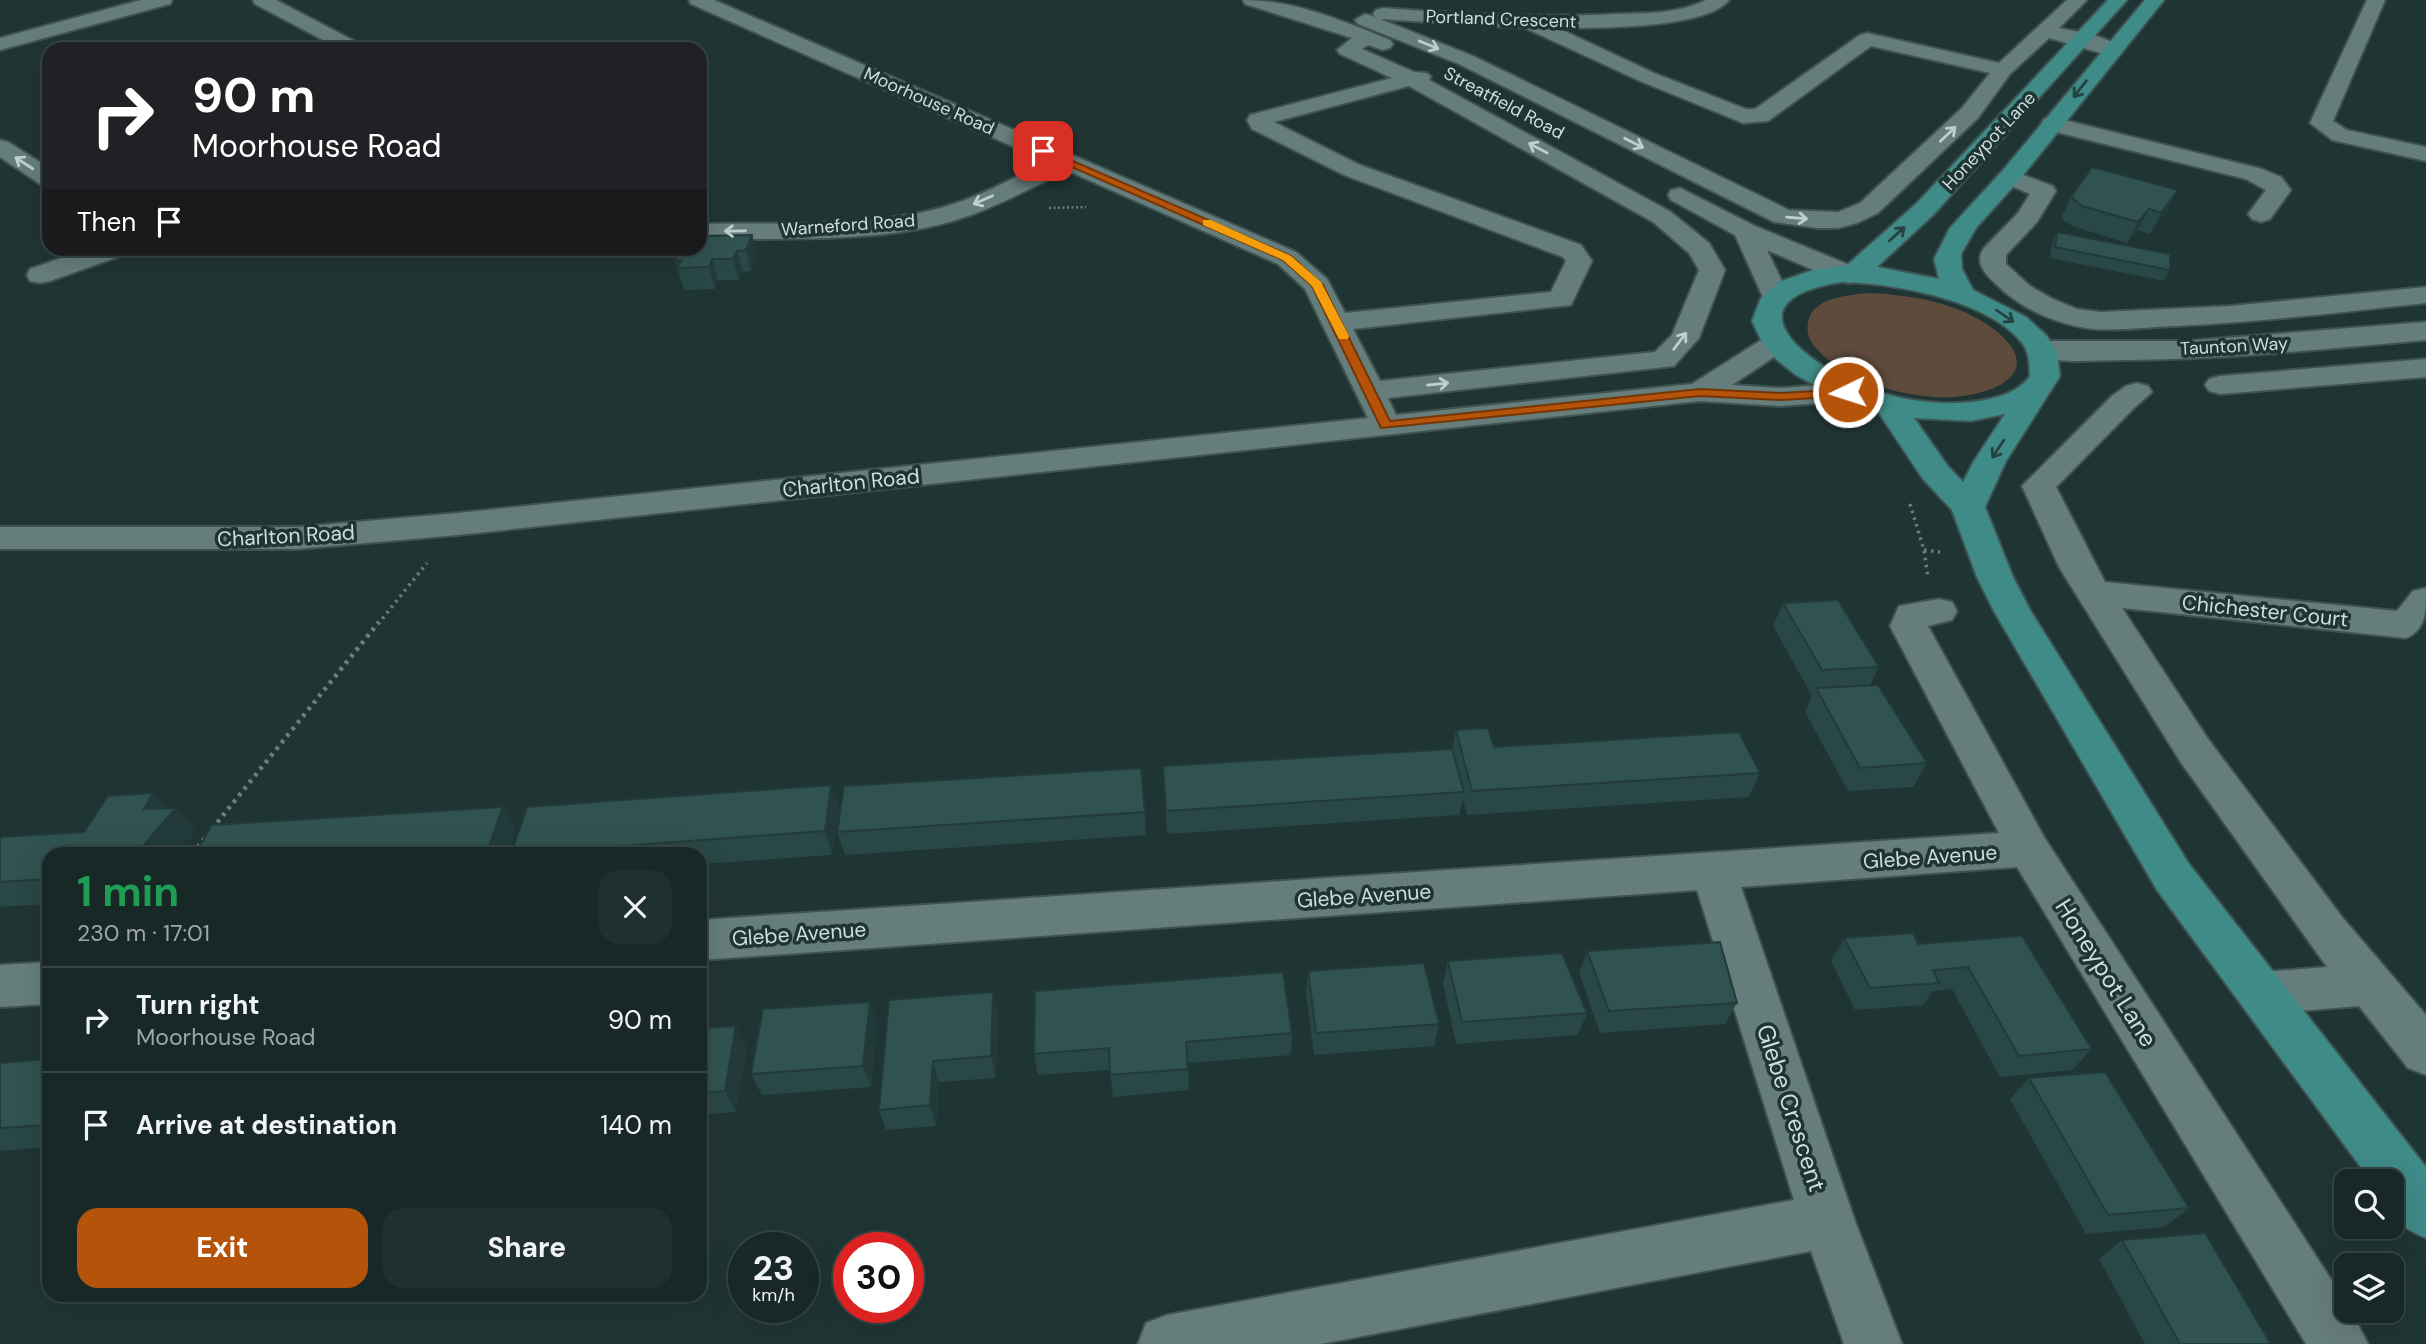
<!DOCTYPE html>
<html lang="en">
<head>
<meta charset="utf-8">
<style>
	:root { --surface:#172827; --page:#20302f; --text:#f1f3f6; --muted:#9ea6a7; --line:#364444; --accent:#b45309 }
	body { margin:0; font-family:"DM Sans",sans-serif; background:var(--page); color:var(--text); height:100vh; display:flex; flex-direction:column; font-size:26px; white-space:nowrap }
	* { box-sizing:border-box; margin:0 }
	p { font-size:23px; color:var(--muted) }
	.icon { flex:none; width:38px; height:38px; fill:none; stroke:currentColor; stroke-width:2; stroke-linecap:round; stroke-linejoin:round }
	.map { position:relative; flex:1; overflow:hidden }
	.drawer { position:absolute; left:42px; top:847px; width:665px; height:455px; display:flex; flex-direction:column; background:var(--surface); border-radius:21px; box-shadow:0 7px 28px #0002,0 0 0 2px var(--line) }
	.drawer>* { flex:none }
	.top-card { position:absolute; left:42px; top:42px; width:665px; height:214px; border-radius:21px; box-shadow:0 7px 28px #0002,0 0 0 2px var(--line); background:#202124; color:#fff; overflow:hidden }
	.controls { position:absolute; left:2334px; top:1169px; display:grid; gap:14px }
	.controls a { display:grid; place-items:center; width:70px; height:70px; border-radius:14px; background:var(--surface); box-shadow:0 7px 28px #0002,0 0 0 2px var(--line); font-size:35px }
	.speed { position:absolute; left:728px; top:1232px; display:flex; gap:14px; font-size:35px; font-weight:700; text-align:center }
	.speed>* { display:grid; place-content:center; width:91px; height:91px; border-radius:50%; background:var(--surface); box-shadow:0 7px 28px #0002,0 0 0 2px var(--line); line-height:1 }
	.speed small { font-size:18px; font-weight:400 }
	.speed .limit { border:10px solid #d22; background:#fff; color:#111 }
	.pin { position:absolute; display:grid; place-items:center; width:60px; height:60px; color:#fff; margin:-30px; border-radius:14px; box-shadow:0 4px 10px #0006 }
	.me { position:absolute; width:77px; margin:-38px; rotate:266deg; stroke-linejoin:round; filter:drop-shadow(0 0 5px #0008) }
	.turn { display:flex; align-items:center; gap:24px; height:147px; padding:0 35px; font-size:32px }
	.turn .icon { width:91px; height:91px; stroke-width:2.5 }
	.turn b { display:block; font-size:49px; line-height:60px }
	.then { display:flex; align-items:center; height:66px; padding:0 35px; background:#0003; gap:14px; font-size:26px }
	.round { display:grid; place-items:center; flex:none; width:74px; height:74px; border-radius:21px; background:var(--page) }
	.headline { display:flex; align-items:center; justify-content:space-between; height:119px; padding:0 35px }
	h1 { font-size:42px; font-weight:700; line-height:52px; color:#1e9e55 }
	.button { display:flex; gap:14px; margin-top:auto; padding:14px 35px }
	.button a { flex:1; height:80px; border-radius:21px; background:var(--accent); color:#fff; font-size:28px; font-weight:700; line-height:80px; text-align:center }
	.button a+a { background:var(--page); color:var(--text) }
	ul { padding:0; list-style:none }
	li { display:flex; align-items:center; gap:21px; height:105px; padding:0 35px; border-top:2px solid var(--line) }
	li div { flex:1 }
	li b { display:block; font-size:26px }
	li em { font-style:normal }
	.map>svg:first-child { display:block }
</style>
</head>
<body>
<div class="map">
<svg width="2426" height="1344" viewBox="0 0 2426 1344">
	<rect width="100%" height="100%" fill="#1f3534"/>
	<path fill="#5f4b3c" d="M1870,293c41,2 86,9 121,34 66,49 -10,74 -57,70 -37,-3 -79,-14 -108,-39 -11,-10 -21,-20 -18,-35 3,-26 42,-28 62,-30z"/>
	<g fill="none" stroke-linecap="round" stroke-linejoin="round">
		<g stroke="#3e5351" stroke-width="4">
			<path id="minor" d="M141,0h31l-2,4 -170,46v-12z
				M253,0h23l86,45 3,4h-25l-85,-45z
				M689,0h25l582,252 31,27 18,34 206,-21 15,-31 -3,-4 -219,-82 -92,-46 -5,-9 3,-5 142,-37 -52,-24 -3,-4 15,-12 -107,-34 -2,-4c51,0 100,21 147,40l3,4 -3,4 -7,2 -15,-5 -6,4 52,23 13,1 4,4 -2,3 242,132 38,31 16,27 -26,68 -25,28 -286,32 8,17 296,-31 74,-47 10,-3 10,3 4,6 -4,6 -54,36 49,3 67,-5 11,3 4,6 -4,6 -11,3 -67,5 -81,-5 -1242,134 -160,14h-298v-22h298l160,-14 910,-95 -63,-129 -27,-25 -210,-93c-32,14 -64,32 -97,44 -82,30 -185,22 -271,25v-16c80,-2 174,5 250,-19 34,-10 66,-29 98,-43l-357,-158zM1409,86l244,136 36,31 10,17 -27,65 -17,17 -275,29 -27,-52 218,-24 21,-44 -11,-16 -221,-80 -86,-43z
				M1706,0h23c-22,29 -135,28 -171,28l96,45 92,36h9l105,-74 7,-2 132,30 68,-63h20l-28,28c18,4 50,7 62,22l-3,4 -7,2 -62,-18 -39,36 -32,44 -100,95 -21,10 -19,5h-21l-43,-6 -315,-158 -101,-40 -3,-4 10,-6 11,3 -3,-3 3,-4 7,-2c78,6 155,10 233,6 30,-1 62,0 90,-14zM1380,19l145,9 115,53 103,42 25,-2 103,-75 119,27 -28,35 -102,95 -22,9 -49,-2 -316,-154z
				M2367,0h18l-52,121 14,9 79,17v14l-94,-21 -22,-17z
				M2052,117l210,52 19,8 10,13 -21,29 -9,3 -9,-3 -4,-5 18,-24 -20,-11 -202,-50 -3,-5 3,-5z
				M0,140l8,2 41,26v18l-9,-2 -40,-27z
				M2010,170l43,16 3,5 -19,31 -31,33v9l24,22 23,13 24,10 23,3 130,-6 196,-19v16c-83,9 -166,19 -250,23 -30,1 -61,6 -90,2 -34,-6 -66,-20 -90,-44 -11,-10 -22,-22 -12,-36l34,-35 12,-19 -28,-12 -4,-5 4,-5z
				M1680,188l75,38 104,43 3,6 -3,6 -10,2 -10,-2 -72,-31 23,48 -4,6 -10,2 -10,-2 -31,-69 -64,-35 -3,-5 3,-5z
				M90,248h40l-4,6 -76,27 -10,2 -10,-2 -3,-6 3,-6z
				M2426,322v18c-99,9 -199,19 -299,20 -31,0 -66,4 -96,-4l-5,-6 5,-6 10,-3h145z
				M2426,359v18l-206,17 -11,-3 -4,-6 4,-6 11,-3z
				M2137,383l11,3 4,6 -18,16 -78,79 49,95 292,29 16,-20 13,-3c0,24 0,42 -20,50l-284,-30 86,131 134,178 84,98v60l-18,-7 -49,-62 -97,8 -17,-6 -7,-15 7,-15 17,-6 65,-5 -147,-206 -121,-194 -37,-81 90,-90 14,-10z
				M1939,599l13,3 5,9 -5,9 -24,6 116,211 303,467v7h4l17,33h-62l-289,-477 -276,20 114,334 47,123h-58l-33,-93 -490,93h-183l8,-21 21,-8 627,-115 -97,-310 -997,70v-40l1299,-87 -109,-207 9,-20z
				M49,962v42l-49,3v-42z"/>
		</g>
		<g stroke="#3e5351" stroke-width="4">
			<path id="major" d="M2108,0h19l-193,214 -57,53 62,12 -5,-20 16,-31 54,-59 141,-169h19l-144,179 -44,49 -15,26 1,15 11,21 53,27 21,19 10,17 3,23 -54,85 -21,46 28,70 17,33 159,254 237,303v71c-33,-14 -34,-23 -34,-57h-21l-214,-291 -163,-279 -17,-34 -25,-67 -29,-31 -46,-69 -40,-13 -41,-22 -19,-15 -14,-16 -11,-23 9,-23 18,-16 34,-12 33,-4 70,-62zM1842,282c51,1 148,18 181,62 7,10 6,21 7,32 -11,16 -32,22 -51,25 -40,6 -84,-1 -121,-17 -62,-26 -127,-85 -16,-102zM2005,414l-31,47 -11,21 -16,-17 -33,-47 57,3z"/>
		</g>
		<path stroke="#6b7e7d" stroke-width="2.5" stroke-dasharray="2 2.5" stroke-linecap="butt" d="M1049,208l37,-1"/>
		<path stroke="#6b7e7d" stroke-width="3.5" stroke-dasharray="2.5 4.5" stroke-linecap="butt" d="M1910,504l14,46 4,27
			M1924,550l16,2
			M378,624l49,-61"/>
		<path stroke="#6b7e7d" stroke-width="4.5" stroke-dasharray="3.5 5" stroke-linecap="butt" d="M212,829l167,-207
			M192,854l13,-16"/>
		<use href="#minor" fill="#657d7b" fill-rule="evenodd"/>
		<use href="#major" fill="#3f8b87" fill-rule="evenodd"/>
	</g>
	<path fill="#294746" d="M2178,190l-11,20 -17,24 -12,-4 -11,13 -55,-17 -11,-8 10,-21z
		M2057,232l113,38 -6,11 -114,-23 2,-15z
		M752,235l6,21 -7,15 -8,1 -4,8h-21l-3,9 -31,1 -9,-29z
		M1783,603l96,64 -9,18 57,78 -14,24 -65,4 -43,-79 8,-19 -2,1 -38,-68z
		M1456,730l38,17 266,26 -11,24 -282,18 -4,-17 -4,17 -292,19 -4,-68 289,-17z
		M831,785l8,24 -7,46 -132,9v-10h-189z
		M167,808h9l20,23 -147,23v50l-49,3v-70l84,-5z
		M1145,812l1,23 -301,20 -8,-23z
		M2022,936l70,113 -20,21 -72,7 -48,-88 -19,2 -10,14 -68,5 -24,-49 13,-23 74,6z
		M1587,951l150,52 -12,21 -125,9 -21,-60z
		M1448,961l139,52 -9,22 -122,9 -13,-61z
		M1308,971l131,53 -5,22 -120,9 -8,-62z
		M993,992l5,22 -2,64 -57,4 -3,44 -50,4 -7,-20z
		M877,1023l-6,64 -109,8 -11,-21z
		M700,1028l47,19 -11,65 -36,3z
		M1292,1033l-1,22 -103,8 1,27 -76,7 -3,-27 -72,5 -4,-21z
		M49,1059v88l-49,4v-88z
		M2029,1078l160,130 -24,19 -79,7 -76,-135z
		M2122,1240l149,104h-126l-46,-85z"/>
	<path fill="#223a39" d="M2178,190l-11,20 -17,24 11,-21z
		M2149,209l-11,21 -11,13 11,-21z
		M752,235l6,21 -7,15 -5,-21z
		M737,251l6,21 -4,8 -6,-21z
		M712,259l6,21 -3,9 -6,-22z
		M831,785l8,24 -7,46 -7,-24z
		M153,793l18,20 5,-5 20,23 -19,23h-41l8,-45z
		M503,807l14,23 -9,24h-22z
		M993,992l5,22 -2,64 -5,-22z
		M870,1002l7,21 -6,64 -8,-21z
		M736,1026l11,21 -11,65 -11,-21z
		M933,1061l6,21 -3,44 -6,-21z"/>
	<path fill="#305351" stroke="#223a39" stroke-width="2" d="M2092,167l86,23 -17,23 -12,-4 -11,13 -56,-16 -11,-9z
		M2057,232l113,22v16l-115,-23z
		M752,235l-6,15 -9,1 -4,8h-21l-3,8 -32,1 4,-8 -6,1 6,-13h19v-12z
		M1838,600l41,67 -57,3 -39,-67z
		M1878,685l49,78 -67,5 -44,-80z
		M1488,728l6,19 245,-15 21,41 -288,18 -16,-61z
		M1452,749l12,43 -298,19 -3,-45z
		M1141,768l4,44 -308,20 7,-46z
		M831,785l-6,46 -314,23 16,-47z
		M153,793l-9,16 32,-1 -40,46h-87v25l-49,3v-45l84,-5 24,-36z
		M503,807l-17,47h-291l17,-29z
		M1913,933l5,11 104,-8 70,113 -73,7 -51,-89 -35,3 6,13 -69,5 -26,-50z
		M1720,942l17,61 -128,8 -22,-60z
		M1562,953l25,60 -125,9 -14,-61z
		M1424,963l15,61 -123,9 -8,-62z
		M1283,972l9,61 -106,9 2,27 -78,6 -1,-27 -75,6 1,-63z
		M993,992l-2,64 -58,5 -3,44 -51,5 10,-110z
		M870,1002l-7,64 -112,8 12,-65z
		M736,1026l-11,65 -25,2v-65z
		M49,1059v66l-49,3v-65z
		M2105,1072l84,136 -81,7 -79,-137z
		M2205,1233l66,111h-91l-58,-104z"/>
	<defs><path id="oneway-shaft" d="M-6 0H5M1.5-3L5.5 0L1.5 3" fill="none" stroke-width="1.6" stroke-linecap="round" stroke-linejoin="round" transform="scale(1.75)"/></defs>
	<g stroke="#bfcfcd">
		<use href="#oneway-shaft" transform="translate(1429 45) rotate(22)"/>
		<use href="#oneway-shaft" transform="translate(1948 134) rotate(-43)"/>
		<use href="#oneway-shaft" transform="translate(1634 143) rotate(27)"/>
		<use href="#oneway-shaft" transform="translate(1538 148) rotate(-152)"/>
		<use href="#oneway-shaft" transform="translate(24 163) rotate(-147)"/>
		<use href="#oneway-shaft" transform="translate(983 200) rotate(156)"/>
		<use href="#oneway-shaft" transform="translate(1797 218) rotate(5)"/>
		<use href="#oneway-shaft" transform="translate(735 231) rotate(179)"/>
		<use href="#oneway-shaft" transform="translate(1680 341) rotate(-53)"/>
		<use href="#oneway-shaft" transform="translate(1438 384) rotate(-6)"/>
	</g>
	<g stroke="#244240">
		<use href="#oneway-shaft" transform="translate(2080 89) rotate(128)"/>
		<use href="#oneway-shaft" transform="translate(1897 234) rotate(-42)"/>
		<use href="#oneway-shaft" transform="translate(2005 316) rotate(34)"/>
		<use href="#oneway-shaft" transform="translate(1998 449) rotate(123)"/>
	</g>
	<path fill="#b45309" stroke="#753606" stroke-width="2" d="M1043,148l248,108 32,29 67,136 310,-32 82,4 66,-4 6,3 -6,4 -66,4 -82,-4 -319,32 -69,-142 -29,-26 -243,-107 -2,-2z"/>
	<path fill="#f59e0b" d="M1203,220h8l80,36 30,26 28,54 -1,3h-9l-27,-53 -29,-26 -80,-35z"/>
	<g text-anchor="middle" stroke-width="7" stroke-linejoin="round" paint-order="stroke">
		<g font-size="18" fill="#cfdddc" stroke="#1f3534">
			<text transform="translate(1501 19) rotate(2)" y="6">Portland Crescent</text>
			<text transform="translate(929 101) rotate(24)" y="6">Moorhouse Road</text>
			<text transform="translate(1504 103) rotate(28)" y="6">Streatfield Road</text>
			<text transform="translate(1989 141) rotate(-47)" y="6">Honeypot Lane</text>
			<text transform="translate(848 225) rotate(-4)" y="6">Warneford Road</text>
			<text transform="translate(2234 346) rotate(-3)" y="6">Taunton Way</text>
		</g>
		<g font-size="21" fill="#cfdddc" stroke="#1f3534">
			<text transform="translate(851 483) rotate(-6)" y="7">Charlton Road</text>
			<text transform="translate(286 536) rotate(-3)" y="7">Charlton Road</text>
			<text transform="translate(2265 611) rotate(6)" y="7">Chichester Court</text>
			<text transform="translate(1930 857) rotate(-4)" y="7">Glebe Avenue</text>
			<text transform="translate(1364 896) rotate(-4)" y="7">Glebe Avenue</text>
			<text transform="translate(799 934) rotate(-4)" y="7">Glebe Avenue</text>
		</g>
		<g font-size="24" fill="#cfdddc" stroke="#1f3534">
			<text transform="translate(2106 973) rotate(58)" y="8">Honeypot Lane</text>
			<text transform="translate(1791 1108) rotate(72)" y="8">Glebe Crescent</text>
		</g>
	</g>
</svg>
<div class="controls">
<a><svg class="icon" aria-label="search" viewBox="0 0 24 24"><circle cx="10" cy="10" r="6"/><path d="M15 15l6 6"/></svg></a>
<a><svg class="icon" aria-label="layers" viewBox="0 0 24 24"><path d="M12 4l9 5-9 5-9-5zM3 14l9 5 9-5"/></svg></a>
</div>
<div class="speed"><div>23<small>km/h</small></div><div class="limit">30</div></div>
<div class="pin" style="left:1043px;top:151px;background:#d93025"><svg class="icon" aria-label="arrive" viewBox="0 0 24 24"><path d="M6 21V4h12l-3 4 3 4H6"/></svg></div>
<svg class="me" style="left:1848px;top:392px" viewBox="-20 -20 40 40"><circle r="17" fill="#b45309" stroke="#fff" stroke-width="3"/><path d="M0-11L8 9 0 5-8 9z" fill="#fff"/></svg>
<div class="top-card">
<div class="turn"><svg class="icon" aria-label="right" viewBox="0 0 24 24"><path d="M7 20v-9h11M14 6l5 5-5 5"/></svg><div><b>90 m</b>Moorhouse Road</div></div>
<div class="then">Then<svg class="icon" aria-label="arrive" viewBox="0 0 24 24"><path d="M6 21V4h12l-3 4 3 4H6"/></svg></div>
</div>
<section class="drawer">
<div class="headline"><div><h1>1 min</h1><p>230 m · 17:01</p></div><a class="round"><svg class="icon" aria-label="close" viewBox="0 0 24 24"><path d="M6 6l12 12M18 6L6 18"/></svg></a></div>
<ul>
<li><svg class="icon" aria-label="right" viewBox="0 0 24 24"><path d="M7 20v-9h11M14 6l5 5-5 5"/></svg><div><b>Turn right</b><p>Moorhouse Road</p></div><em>90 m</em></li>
<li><svg class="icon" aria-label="arrive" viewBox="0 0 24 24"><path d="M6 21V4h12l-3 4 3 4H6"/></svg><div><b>Arrive at destination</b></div><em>140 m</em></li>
</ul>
<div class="button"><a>Exit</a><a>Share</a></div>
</section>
</div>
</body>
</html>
